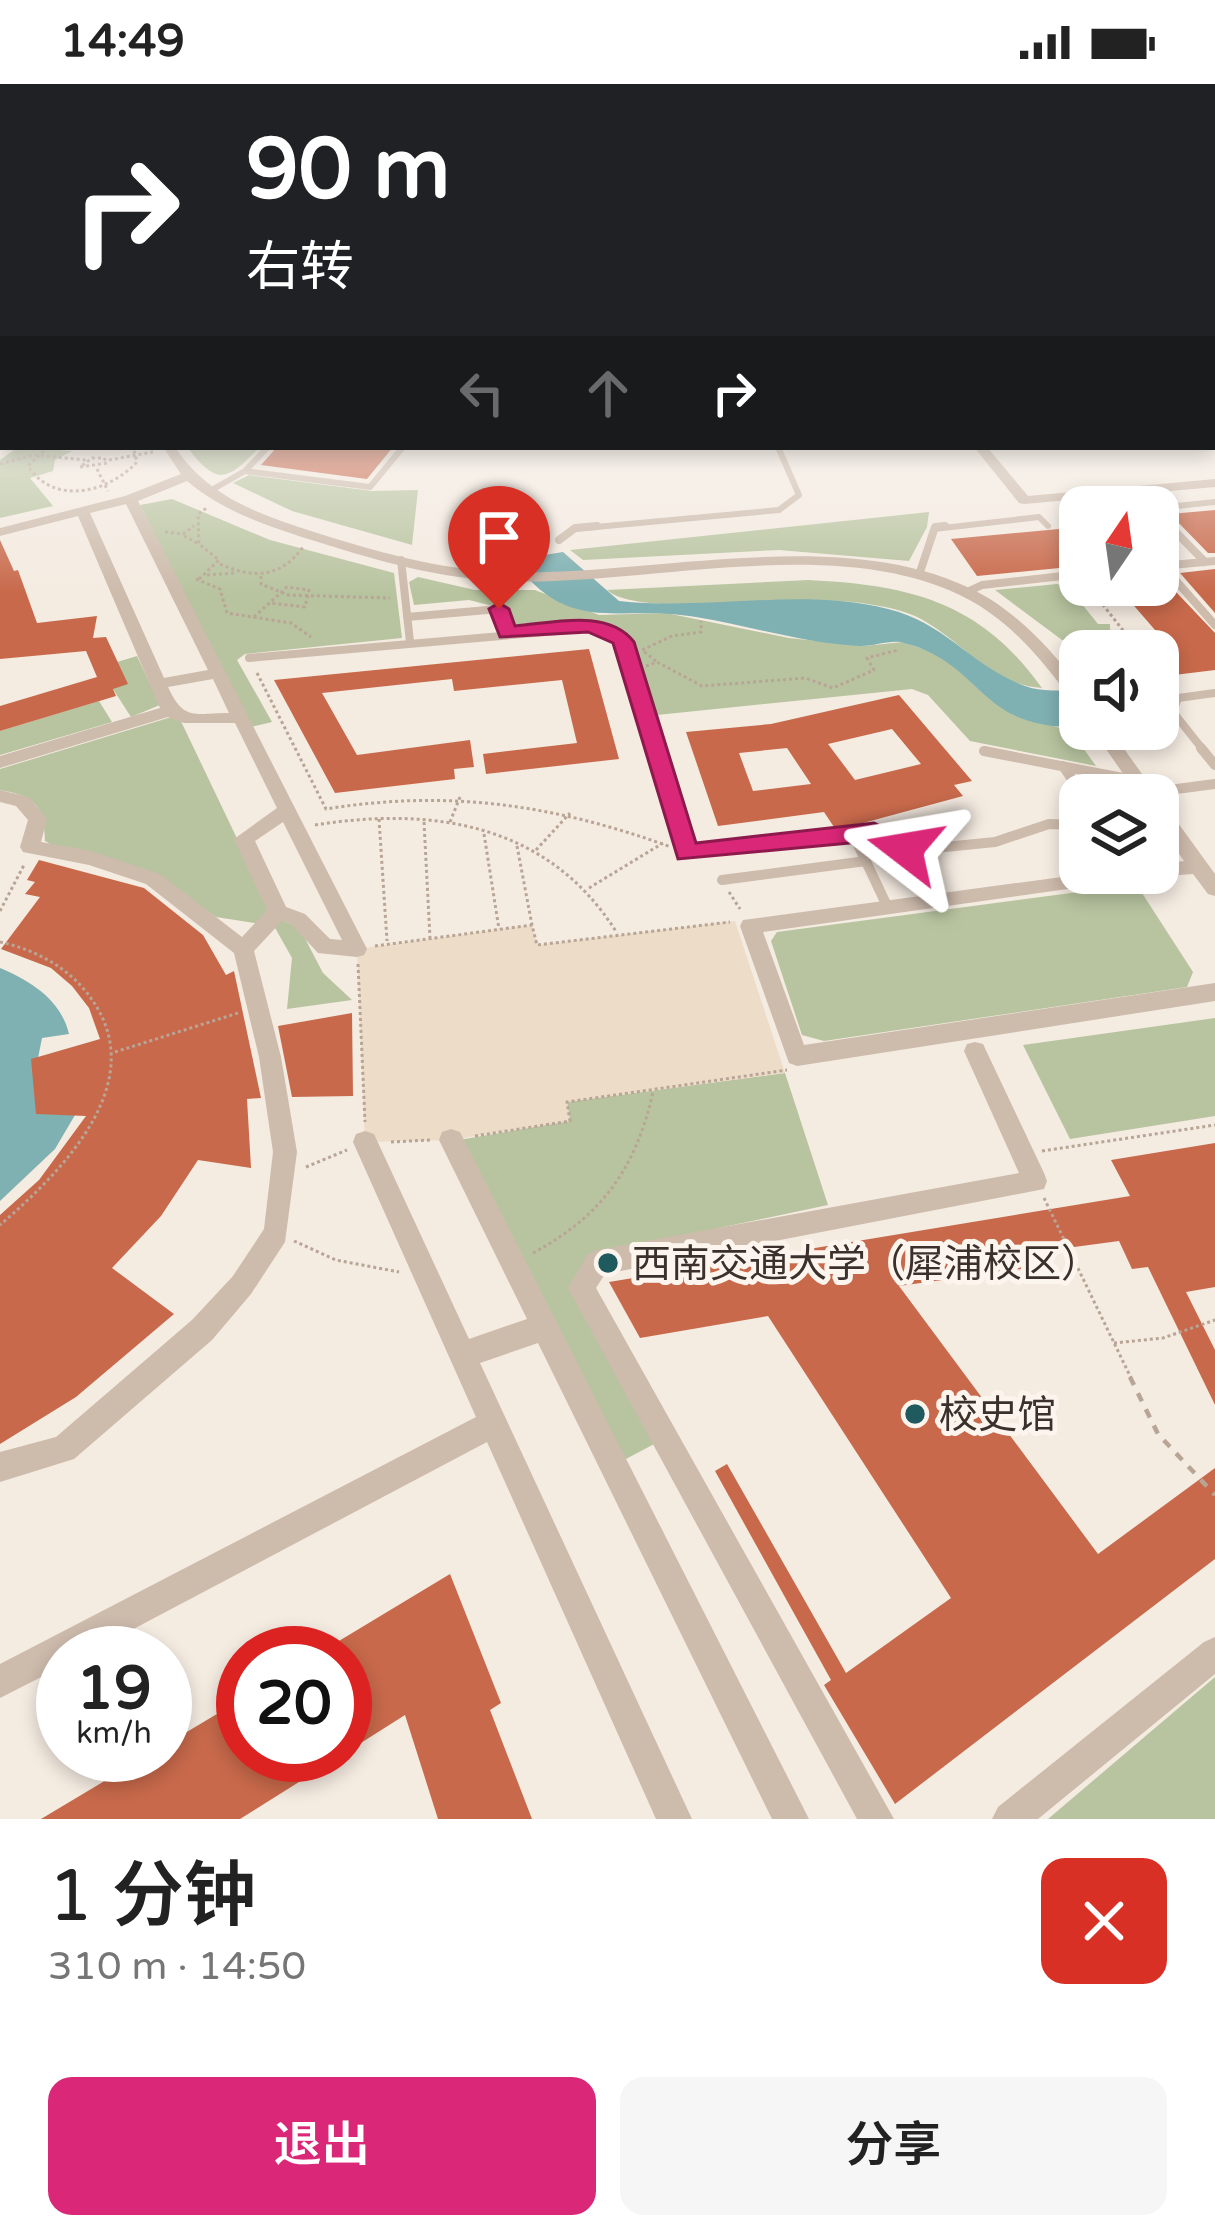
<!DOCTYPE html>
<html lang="zh">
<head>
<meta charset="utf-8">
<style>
	:root { --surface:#fff; --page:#f6f6f6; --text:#222; --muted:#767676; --accent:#db2777 }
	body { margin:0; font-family:"Varela Round","Noto Sans SC",sans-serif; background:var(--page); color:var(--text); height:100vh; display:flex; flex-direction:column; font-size:45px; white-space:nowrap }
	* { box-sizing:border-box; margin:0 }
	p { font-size:39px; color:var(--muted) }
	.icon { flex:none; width:66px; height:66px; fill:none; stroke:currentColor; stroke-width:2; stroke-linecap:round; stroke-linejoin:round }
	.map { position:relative; height:1735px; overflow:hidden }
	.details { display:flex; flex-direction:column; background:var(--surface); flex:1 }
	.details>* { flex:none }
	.banner { position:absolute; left:0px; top:0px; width:1215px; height:366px; box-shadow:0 6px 18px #0003; background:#202124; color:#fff; overflow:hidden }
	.needle { width:78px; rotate:13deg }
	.tools { position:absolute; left:1059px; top:402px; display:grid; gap:24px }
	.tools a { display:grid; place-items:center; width:120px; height:120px; border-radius:24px; background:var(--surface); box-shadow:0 6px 18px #0003; font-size:60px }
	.speed { position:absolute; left:36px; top:1542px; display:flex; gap:24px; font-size:60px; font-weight:700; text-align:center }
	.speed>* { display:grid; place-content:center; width:156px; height:156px; border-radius:50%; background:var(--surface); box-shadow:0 6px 18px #0003; line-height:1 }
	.speed small { font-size:30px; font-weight:400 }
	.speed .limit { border:18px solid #d22; background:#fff; color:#111 }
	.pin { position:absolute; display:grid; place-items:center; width:102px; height:102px; color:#fff; margin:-123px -51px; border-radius:50% 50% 50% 0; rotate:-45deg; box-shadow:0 0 12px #0007 }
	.pin .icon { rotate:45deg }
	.me { position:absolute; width:132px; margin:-66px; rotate:284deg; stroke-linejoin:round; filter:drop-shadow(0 0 9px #0008) }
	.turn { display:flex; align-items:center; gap:42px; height:252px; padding:0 48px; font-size:54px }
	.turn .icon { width:156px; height:156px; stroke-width:2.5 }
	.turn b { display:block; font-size:84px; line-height:102px }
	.lanes { display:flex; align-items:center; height:114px; padding:0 48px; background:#0003; justify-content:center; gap:60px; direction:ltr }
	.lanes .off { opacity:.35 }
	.round { display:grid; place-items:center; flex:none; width:126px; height:126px; border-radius:24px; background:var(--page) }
	.summary { display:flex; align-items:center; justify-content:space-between; height:204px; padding:0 48px }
	h1 { font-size:72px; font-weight:600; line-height:90px }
	.primary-button { display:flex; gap:24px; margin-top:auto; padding:24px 48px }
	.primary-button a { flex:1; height:138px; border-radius:24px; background:var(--accent); color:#fff; font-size:48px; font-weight:600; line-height:138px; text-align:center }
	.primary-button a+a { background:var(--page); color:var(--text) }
	.status { display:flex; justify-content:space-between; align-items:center; height:84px; padding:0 60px; background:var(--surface); direction:ltr }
	.status svg { height:33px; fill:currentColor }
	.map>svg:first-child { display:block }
</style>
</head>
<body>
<div class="status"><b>14:49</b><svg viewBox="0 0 49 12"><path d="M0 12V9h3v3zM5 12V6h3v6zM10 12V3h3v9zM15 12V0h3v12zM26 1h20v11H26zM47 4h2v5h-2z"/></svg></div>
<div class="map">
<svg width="1215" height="1735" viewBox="0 0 1215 1735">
	<rect width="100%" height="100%" fill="#f4ebe1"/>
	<path fill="#b8c4a0" d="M18,363l54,4 -17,9 -2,11 -23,7 23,28 -53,12v-58z
		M187,363h73c-33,34 -42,40 -73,0z
		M249,391l123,16 46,-1 -6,55 -120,-34 -59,-28z
		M172,415l98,41 124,33 8,65 -157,16 -8,6 35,62 -21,5 -111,-222z
		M929,428l-2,15 -18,34 -130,-11 -196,10 -13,-10z
		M418,493l57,13h60l64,25 67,-2 123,25 75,8 39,-4 45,16 65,57 58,16 25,35 -126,-25 -42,-46 -16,-6 -255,26c-39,-102 -33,-96 -142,-88l-7,-17 -39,-10 -55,5 -5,-23z
		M808,496c101,5 172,21 234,108 -52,-3 -84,-52 -127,-72 -18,-8 -44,-12 -63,-14 -54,-7 -213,17 -245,-12z
		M1057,500l12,4 29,36h12v9l-48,7 -67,-50z
		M137,572l23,49 -29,12 -18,-28 4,-27z
		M99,617l13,21 -112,33v-24z
		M178,631l97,203 24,9 24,46 29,27 -65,9 5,-51 -18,-32 -58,-9 -72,-48 -89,-22 -10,-6c-1,-35 -9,-45 -45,-51v-21z
		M1124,802l18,7 51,79 -6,15 -363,54 -22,-6 -31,-94 6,-9z
		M1215,934v98l-145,23 -47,-94z
		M785,989l43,132 -228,48 -27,43 85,146 -34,18 -165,-320 111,-19 -3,-19z
		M1215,1593v142h-167z"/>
	<path fill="#ecdcc8" d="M735,837l50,152 -218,29 3,19 -119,19 -86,2 -8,-193 175,-24 6,20z"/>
	<path fill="#7fb0b2" d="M563,468l56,49c90,10 180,-14 269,8 58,14 83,57 137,77 16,6 38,4 55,5v38h78l-4,9c-43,-17 -91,-2 -136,-21 -43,-19 -55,-59 -114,-74 -13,-4 -31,4 -45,3 -56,-3 -109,-20 -163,-29 -78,-14 -126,21 -183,-57z
		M0,884c31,13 61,32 69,66l-27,4 -4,20 37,57 -20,34 -55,52z"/>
	<path fill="#c8694b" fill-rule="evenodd" d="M277,363h116l-26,32 -106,-14z
		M1215,426v43h-7l-38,-39z
		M1080,443v39l-103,10 -26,-37z
		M0,456l14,31 4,-1 19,53 60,-7 -4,22 13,-1 22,47 -15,5 3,7 -116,35v-25l97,-29 -11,-26 -86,8z
		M1215,485v44l-35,-40z
		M1159,490l56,59v37l-57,7v-30l10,-2 -52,-60h42z
		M589,565l30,110 -133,15 -3,-20 94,-11 -15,-63 -108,11 -2,-12 -130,14 35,62 113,-15 4,27 -20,2 1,10 -120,14 -61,-113z
		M899,611l73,86 -18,4 9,11 -100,27 -29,4 -10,-15 -106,14 -32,-94 85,-8zM892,645l29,35 -66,16 -27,-36zM787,664l24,36 -58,7 -14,-38z
		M39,776l105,28 59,47 23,40 8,-4 27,127 -14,1 4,69 -53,-8 -37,56 -49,52 62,46 -98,83 -76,47v-229l39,-35 47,-64 -50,-2 -5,-55 69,-20 -11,-31 -17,-22 -21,-18 -50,-19 39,-52 -15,-3 10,-12 -8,-2z
		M352,929l1,83 -61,1 -14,-71z
		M1215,1059v144l-29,5 29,58v55l-67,-138 -16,2 -13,-28 -97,13 6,14 -129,18 199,268 117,-86v91l-320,245 -71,-119 7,-5 -116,-209 12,-7 119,209 105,-75 -183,-282 -128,22 -31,-56 521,-86 -19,-36z
		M450,1490l51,129 -11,7 42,109h-94l-33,-104 -60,38v-100h-26z
		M232,1621l4,15 7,-4v39h99l-102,64h-199l107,-64h17v-10z"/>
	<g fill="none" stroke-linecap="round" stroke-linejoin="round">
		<path stroke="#b9a596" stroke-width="3" stroke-dasharray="3 3" stroke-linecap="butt" d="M48,363l-20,19c26,40 80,27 109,-4l-4,-15
			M92,374h12l3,5 -27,4z
			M109,376l44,-8
			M0,380l34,-9 52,5
			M97,385l11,22
			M165,448l18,2 11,-8
			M184,452l15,8
			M220,480c33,15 61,14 83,-17
			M207,491l27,-2
			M261,492v8l27,11 102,3
			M196,495l24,10 7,24 64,10 20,14
			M199,495l20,-19 -20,-16 -1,-30 10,-7
			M254,533l33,-30 22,3 -4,17 -35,-4
			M1061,562l68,-8 -40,-51
			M656,577l-14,-11 30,-14 29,-4v-11
			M646,582l11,-4 45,24 103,-8 28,10 41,-18 -7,-12 31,-8
			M257,589l69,136c123,-20 229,-4 345,38
			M379,735l8,122
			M424,738l6,116
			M450,738l10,-25
			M315,741c119,-19 234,-1 302,108
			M484,750l15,95
			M517,762l15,79
			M536,766l34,-37
			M589,804l74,-45
			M729,808l11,17
			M0,827l24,-46
			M0,858c33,7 66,24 87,51 68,85 -22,176 -87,232
			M375,862l157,-21 5,20 193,-23
			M358,880l7,158
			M115,968l123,-39
			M475,1052l95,-15 -3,-19 220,-32
			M391,1058l39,-2
			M1042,1067l173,-26
			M306,1083l41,-17
			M1044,1114l88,182
			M294,1157l42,19 63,12
			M533,1169c69,-37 103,-85 120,-161
			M1114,1259l49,-5 52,-18"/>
		<path stroke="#b9a596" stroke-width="4.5" stroke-dasharray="9 9" stroke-linecap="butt" d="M1130,1293l28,57 57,61"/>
		<path stroke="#cdbbac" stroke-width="6" d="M245,387l125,16 33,-40
			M208,408l37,-21 23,-24
			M1158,424l57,-6
			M1158,429l15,16
			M574,445l205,-19 20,-15 -21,-48
			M934,445l105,-12 9,9"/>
		<path stroke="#cdbbac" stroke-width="8" d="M1170,442l35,36
			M559,456l16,-12 22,-2
			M401,476l9,82
			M1161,482l54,-5
			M1163,482l52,59
			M919,491l16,-48 10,-1
			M967,508l15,-7 98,-11
			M407,533l92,-8 8,24
			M249,574l354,-31 21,15 32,109
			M1204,667l-31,-39 5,-14 37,-5"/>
		<path stroke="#cdbbac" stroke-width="10" d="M656,664l31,105 187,-21 31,17h20l70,-7 54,-18 31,1
			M1201,664l14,17
			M984,667l154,30
			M1063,682l20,29
			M1146,709l69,-9
			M853,750l35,74
			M905,765l22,53
			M722,796l144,-19"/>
		<path fill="#cdbbac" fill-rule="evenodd" d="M1212,307l3,1v9l-3,-1z
			M163,363h12c32,49 83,67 136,84 63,20 128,39 195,41 148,5 350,-53 484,27 36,23 65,55 90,89v17l-6,-1c-26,-37 -55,-73 -94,-98 -129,-79 -332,-19 -475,-25 -64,-2 -127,-20 -187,-39 -47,-15 -93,-29 -131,-61l-49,20 229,448 -3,6 -7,2 -39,-4 -27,-29 -9,-3 -28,30 27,106 16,95 -12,90 -34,52 -39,46 -138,119 -74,23v-30l56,-15 136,-117 41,-44 31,-47 9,-77 -14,-95 -25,-104 -88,-69 -57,-19 -66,-13 -3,-5 8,-27 -12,-14 -16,-4v-12l29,7 18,22 -6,23 50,9 69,23 82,63 25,-27 -33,-71 43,-31 -42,-85h-51l-16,-6 -168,51v-12l160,-48 -82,-192 -78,20v-8l125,-32 56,-22zM126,420l82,166 -44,8 -74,-165zM213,595l16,34c-34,0 -45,9 -61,-26zM283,738l59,118 -12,-1 -25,-25 -19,-7 -31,-66z
			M974,363h13l41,49 187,-17v8l-191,17 -5,-1z
			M1092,645h18l47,66h-19z
			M1158,720l7,1 50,69v22l-7,-2 -15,-20 -40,3 -390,55 41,113 411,-62v18l-418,65 -8,-3 -49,-137 3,-6 348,-47h67v-9l26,-3 -26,-37z
			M975,958l8,2 61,129 3,8 -3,8 -439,85 -9,14 298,531h-37l-289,-531 20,-34 9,-4 422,-77 -55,-122 3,-7z
			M451,1045l9,3 349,687h-37l-234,-476 -58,20 212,456h-36l-169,-377 -399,211h-25v13l-63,32v-34l476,-247 -123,-275 3,-8 9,-3 9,3 95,205 58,-20 -88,-179 3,-8z
			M1215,1553v37l-177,145h-46l6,-12 206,-165z"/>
	</g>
	<linearGradient id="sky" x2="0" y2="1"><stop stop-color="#7eb2d2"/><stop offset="0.52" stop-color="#faf6f2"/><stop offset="1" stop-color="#faf6f2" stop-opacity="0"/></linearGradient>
	<rect width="1215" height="510" fill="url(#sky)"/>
	<path fill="#db2777" stroke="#8e194d" stroke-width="3" d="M499,519l10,6 6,17c38,-3 93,-18 119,16l62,201 178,-20 40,19v13h-17l-26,-14 -193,18 -65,-216 -25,-11 -88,5 -11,-28z"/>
	<g fill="#1f5a5e" stroke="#fbf5ee" stroke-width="4.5">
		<circle cx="608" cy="1179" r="12"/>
		<circle cx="915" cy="1330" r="12"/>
	</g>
	<g text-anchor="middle" stroke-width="10" stroke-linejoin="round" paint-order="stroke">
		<g font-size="39" fill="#3b302b" stroke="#fbf5ee" text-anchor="start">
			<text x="632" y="1193">西南交通大学（犀浦校区）</text>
			<text x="939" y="1344">校史馆</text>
		</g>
	</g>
</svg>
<div class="tools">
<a><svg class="needle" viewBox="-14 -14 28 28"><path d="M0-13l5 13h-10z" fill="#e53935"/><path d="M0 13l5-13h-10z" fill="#767676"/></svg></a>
<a><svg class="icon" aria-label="sound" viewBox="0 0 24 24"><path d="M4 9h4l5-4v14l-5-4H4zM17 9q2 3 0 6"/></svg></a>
<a><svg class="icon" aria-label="layers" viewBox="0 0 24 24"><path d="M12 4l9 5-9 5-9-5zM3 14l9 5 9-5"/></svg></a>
</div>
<div class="speed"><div>19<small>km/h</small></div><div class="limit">20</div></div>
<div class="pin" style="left:499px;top:525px;background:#d93025"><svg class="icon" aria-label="arrive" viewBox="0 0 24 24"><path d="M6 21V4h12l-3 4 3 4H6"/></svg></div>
<svg class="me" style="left:905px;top:765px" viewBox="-20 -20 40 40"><path d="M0-17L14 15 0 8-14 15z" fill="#db2777" stroke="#fff" stroke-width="4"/></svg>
<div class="banner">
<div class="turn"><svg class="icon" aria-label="right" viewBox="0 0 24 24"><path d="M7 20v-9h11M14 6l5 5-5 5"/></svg><div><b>90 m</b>右转</div></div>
<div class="lanes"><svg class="icon off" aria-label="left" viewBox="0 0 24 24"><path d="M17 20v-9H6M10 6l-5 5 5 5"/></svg><svg class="icon off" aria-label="ahead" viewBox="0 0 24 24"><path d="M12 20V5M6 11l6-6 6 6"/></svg><svg class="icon" aria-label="right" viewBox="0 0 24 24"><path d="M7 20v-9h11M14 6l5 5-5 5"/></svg></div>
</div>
</div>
<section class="details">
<div class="summary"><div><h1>1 分钟</h1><p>310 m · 14:50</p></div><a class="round" style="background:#d93025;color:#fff"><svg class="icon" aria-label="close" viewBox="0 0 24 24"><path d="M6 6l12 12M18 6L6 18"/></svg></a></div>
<div class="primary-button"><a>退出</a><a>分享</a></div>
</section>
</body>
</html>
